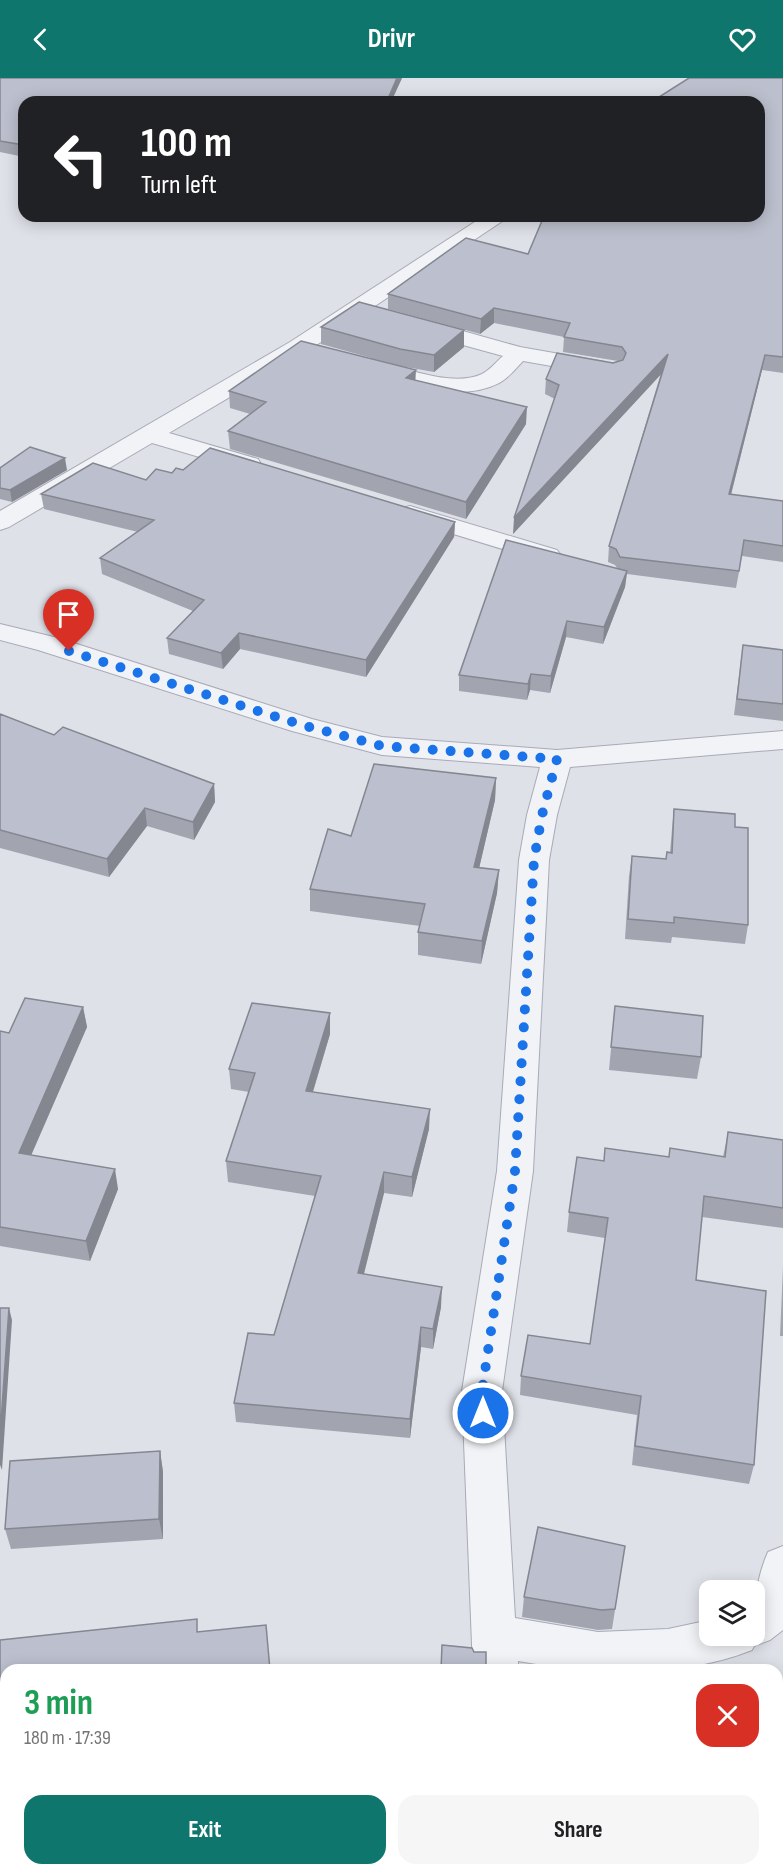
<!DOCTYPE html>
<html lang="en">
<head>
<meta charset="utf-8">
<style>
	:root { --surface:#fff; --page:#f6f6f6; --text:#202124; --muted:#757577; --accent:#0f766e }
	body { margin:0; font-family:"Sofia Sans Condensed",sans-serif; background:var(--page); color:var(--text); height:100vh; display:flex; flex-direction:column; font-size:22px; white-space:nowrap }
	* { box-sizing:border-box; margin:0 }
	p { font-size:20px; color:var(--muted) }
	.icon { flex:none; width:33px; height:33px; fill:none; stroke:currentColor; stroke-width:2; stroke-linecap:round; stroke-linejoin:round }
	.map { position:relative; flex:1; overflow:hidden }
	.details { position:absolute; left:0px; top:1586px; width:783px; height:212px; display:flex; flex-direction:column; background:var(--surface); border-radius:18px 18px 0 0; box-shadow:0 3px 15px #0003 }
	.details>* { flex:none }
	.guide { position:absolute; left:18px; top:18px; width:747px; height:126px; border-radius:18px; box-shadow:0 3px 15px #0003; background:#202124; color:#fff; overflow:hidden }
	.controls { position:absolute; left:699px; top:1502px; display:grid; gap:12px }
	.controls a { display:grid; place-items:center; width:66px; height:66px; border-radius:12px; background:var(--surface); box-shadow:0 3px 15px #0003; font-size:30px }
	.pin { position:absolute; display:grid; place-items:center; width:51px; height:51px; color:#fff; margin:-62px -26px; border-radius:50% 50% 50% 0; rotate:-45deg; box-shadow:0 0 6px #0007 }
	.pin .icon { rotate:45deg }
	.me { position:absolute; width:66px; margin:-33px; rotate:0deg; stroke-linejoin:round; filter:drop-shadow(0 0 4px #0008) }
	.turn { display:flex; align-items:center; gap:21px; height:126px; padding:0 24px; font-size:27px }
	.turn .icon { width:78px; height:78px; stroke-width:2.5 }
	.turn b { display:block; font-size:42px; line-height:51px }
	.round { display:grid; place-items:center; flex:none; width:63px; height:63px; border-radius:18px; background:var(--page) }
	.overview { display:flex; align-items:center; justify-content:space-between; height:102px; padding:0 24px }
	h1 { font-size:36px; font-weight:700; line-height:45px; color:#1e9e55 }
	.action { display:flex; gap:12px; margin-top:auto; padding:12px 24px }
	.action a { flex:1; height:69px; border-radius:18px; background:var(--accent); color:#fff; font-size:24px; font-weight:700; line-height:69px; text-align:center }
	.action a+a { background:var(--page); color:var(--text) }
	header { display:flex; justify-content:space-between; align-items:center; height:78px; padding:0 24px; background:var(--accent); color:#fff; font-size:27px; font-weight:700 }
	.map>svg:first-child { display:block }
</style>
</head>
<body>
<header><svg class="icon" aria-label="back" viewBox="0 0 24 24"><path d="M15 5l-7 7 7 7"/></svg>Drivr<svg class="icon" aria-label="heart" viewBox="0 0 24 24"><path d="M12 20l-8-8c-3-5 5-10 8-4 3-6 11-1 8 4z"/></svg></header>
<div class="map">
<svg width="783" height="1796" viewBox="0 0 783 1796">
	<rect width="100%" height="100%" fill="#dfe1e9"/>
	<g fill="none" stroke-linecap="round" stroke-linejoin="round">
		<g stroke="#a8aab7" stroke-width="2">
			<path id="street" d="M484,138h23l-3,4 -198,132 -137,81 89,26 3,5 -3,5 -9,2 -9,-2 -88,-26 -143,84 -9,3v-19l290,-169z
				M420,241l100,28 85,15 3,5 -3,5 -8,2 -74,-13c-7,7 -14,17 -24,22 -41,21 -93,-1 -135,-12l-3,-5 3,-5 8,-2c30,8 80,29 110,15 8,-4 14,-12 21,-18l-91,-25 -3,-5 3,-5z
				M410,428l147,44 4,5 -4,5 -9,3 -147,-45 -3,-5 3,-5z
				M0,546l58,14 254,81 70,18 175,13 226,-19v18l-213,18 -13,48 -8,45 -16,311 -31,220 13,227 83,14 70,-3 42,-9v15h44c0,-29 2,-56 14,-83l15,-6v84l-13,10 -16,6 -2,4c-73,29 -158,24 -234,11v9h-45l-11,-279 35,-220 22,-311 8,-45 13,-48 -158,-12 -90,-24 -254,-81 -38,-10z
				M493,1791h48v5h-48z"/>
		</g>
		<use href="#street" fill="#f2f3f7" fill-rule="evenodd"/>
	</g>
	<path fill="#a2a4b0" d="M0,0h402l-11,24h-367v55l-24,-5z
		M783,0v295l-21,-3 -31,125 52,6v61l-41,-6 -6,32 -109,-14 -2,13 -22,57 -37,-7 -16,56 -20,-3 -3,10 -68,-9v-16l158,-107 -2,-3 -7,-3 1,-16 52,-173 -148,161 42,-135 -10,-5 1,-15 72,-18 -55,-9 1,-15 -70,-14 -14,11 -92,-25v-15l140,-40 231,-38v-114h-101l1,-5z
		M321,249l143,20 -30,25 -34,-6 -79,-22z
		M416,303l110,43 -60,95 -236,-70 -2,-18 22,-17 -20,-6 -1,-17z
		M0,390l67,2 -55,32 -12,-3z
		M172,395l283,49 -1,15 -88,140 -126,-28 -17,20 -54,-15 -2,-16 26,-27 -91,-37 -2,-16 38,-26 -94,-23 -3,-15 105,-14z
		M743,567l40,5v71l-49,-6z
		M0,636l54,21 160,49 1,18 -21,38 -47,-14 -38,51 -109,-29z
		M496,700l-1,22 -16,68 20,2 -2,23 -16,71 -63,-9v-23l2,-6 -110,-15v-22l41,-53z
		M674,731l61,18 13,98 -3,19 -73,-7 -1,6 -46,-4 4,-63 3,-20 34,3 4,-6 2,-24z
		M615,928l86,51 -4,22 -88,-9z
		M83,929l4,20 -56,128 87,34 -28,72 -90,-15v-215l9,2z
		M330,935v21l-17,58 116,37 -17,68 -28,-4 -20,81 77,33 -8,42 -12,-2 -11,91 -174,-16 -2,-19 40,-68 41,-139 -87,-14 -2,-21 23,-69 -18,-3 -2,-20z
		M728,1054l55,8v88l-81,-11 -6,63 58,185 -5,19 -117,-19 5,-50 -117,-20 1,-19 69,-32 15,-106 -38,-6 2,-20 35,-51 65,-4h54z
		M783,1189v69h-3z
		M160,1373l3,21v67l-152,10 -6,-20z
		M625,1468l-13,83 -14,1 -76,-13 2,-20z
		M0,1562l6,30v123l-6,1z"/>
	<path fill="#848690" d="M397,0h5l-11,24h-4z
		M494,230v15l-14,11 1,-15z
		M464,252v17l-30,25v-17z
		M668,276l-2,15 -153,165 1,-16z
		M765,277l-3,15 -35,140 2,-16z
		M416,292l-1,17 -9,-9z
		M527,329l-1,17 -60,95v-17z
		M65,380l2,12 -55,32 -2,-12z
		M455,444l-1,15 -88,140v-17z
		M627,493l-2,16 -22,57 1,-17z
		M567,543l-1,16 -16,56 1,-17z
		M239,555l1,16 -17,20 -2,-16z
		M531,596l-1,16 -3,10 1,-16z
		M496,700l-1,22 -21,90v-23z
		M214,706l1,18 -21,38 -1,-18z
		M145,730l2,18 -38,51 -2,-18z
		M499,792l-2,23 -16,71 1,-23z
		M83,929l4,20 -64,147 -4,-21z
		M330,935v21l-23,77 -1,-20z
		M430,1031l-1,20 -17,68v-20z
		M115,1091l3,20 -28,72 -4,-20z
		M384,1094v21l-25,100 -1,-20z
		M442,1209l-1,20 -8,42v-20z
		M9,1230l3,12 -10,150 -2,-5v-29z
		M421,1249v20l-11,91v-19z
		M160,1373l3,21v67l-4,-20z"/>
	<path fill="#bcbfcd" stroke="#848690" stroke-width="1.5" d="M0,0h397l-10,23 -10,-1v2h-353v43l-24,-4z
		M689,0h94v279l-18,-2 -36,139 54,7v45l-39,-6 -5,31 -119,-14 -4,-8 -7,-3 59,-192 -154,164 45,-133 -13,-6 11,-26 56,10 10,-3 3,-7 -4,-6 -58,-10 6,-14 -76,-15 -13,11 -93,-25 78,-56 62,16 16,-38h215v-114h-82l-18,-5z
		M359,224l105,28 -30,25 -34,-6 -79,-22z
		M301,263l115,29 -10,8 121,29 -61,95 -238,-71 38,-29 -37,-11z
		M30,369l35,11 -55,32 -10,-2v-20z
		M210,370l245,74 -89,138 -127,-27 -18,20 -54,-15 37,-38 -104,-42 54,-38 -113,-26 52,-31 53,17 10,-11 16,4 4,-5 7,2z
		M506,462l121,31 -23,56 -37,-6 -16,55 -20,-2 -3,10 -69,-9z
		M743,567l40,5v54l-46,-5z
		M0,636l54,21 9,-8 151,57 -21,38 -48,-14 -38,51 -107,-29z
		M374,686l122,14 -22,89 25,3 -17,71 -64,-9 7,-28 -115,-15 18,-60 23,7z
		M674,731l61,5v13l13,1v97l-74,-8v6l-46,-4 4,-63 34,3 1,-7 5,1z
		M25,920l58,9 -64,146 96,16 -29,72 -86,-14v-196l9,2z
		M252,925l78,10 -24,78 124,18 -18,68 -28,-5 -26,101 84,14 -9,42 -12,-2 -11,92 -176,-16 14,-70 26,2 47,-159 -95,-15 29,-88 -26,-4z
		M615,928l88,10 -2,41 -90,-10z
		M728,1054l55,8v68l-79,-12 -8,84 70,11 -12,174 -119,-19 6,-50 -120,-20 7,-41 62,9 18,-126 -39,-6 8,-55 27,4 1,-13 64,9 1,-9 55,9z
		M0,1230h9l-9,128z
		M160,1373l-1,68 -154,10 5,-68z
		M538,1449l87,19 -10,63 -14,1 -77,-13z
		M197,1541v13l69,-7 4,45h-264v104h-6v-134z
		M442,1567l30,3 2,4h12v18h-45z
		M777,1652l6,2v17l-6,48z
		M236,1791h227v5h-228z
		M644,1791h102v5h-103z"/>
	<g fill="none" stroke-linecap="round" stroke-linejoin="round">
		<path stroke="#1a73e8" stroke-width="10" stroke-dasharray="0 18" d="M69,573l233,74 80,21 175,13 -15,56 -8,45 -19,311 -33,220 1,22"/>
	</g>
</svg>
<div class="controls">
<a><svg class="icon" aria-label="layers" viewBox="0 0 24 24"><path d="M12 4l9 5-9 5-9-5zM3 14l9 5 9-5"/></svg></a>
</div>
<div class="pin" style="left:69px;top:573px;background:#d93025"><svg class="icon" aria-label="arrive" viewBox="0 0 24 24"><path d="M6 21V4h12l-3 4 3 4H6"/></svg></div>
<svg class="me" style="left:483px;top:1335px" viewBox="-20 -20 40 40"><circle r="17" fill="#1a73e8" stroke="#fff" stroke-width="3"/><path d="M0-11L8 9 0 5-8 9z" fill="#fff"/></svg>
<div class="guide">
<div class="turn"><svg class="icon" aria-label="left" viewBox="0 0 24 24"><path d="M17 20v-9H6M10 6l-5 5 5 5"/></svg><div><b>100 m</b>Turn left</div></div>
</div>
<section class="details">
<div class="overview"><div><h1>3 min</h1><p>180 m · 17:39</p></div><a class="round" style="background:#d93025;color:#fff"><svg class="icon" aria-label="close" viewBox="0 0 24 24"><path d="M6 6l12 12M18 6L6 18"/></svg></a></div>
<div class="action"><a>Exit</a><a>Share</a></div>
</section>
</div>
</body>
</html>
